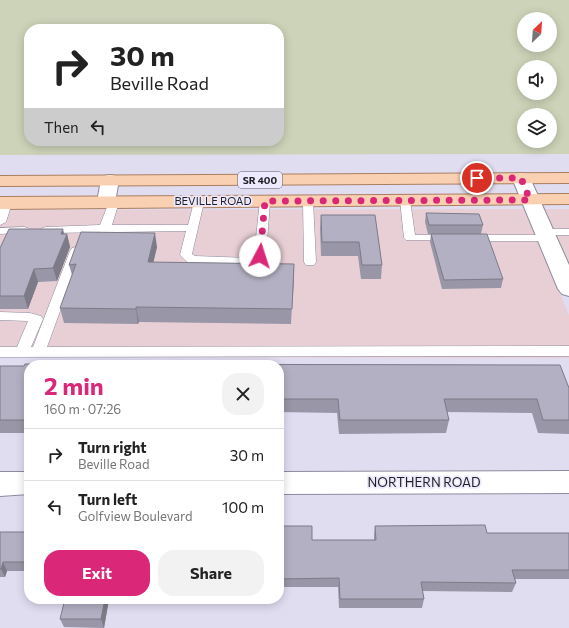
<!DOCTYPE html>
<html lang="en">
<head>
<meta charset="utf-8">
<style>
	:root { --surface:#fff; --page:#f2f2f2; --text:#222; --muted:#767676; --line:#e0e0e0; --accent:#db2777 }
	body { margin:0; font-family:Commissioner,sans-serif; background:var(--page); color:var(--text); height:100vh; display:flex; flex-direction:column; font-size:15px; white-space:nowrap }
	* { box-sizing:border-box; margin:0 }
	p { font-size:13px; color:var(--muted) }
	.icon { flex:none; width:22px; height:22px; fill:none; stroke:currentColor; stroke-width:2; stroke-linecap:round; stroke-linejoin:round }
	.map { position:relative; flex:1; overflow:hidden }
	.panel { position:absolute; left:24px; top:360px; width:260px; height:244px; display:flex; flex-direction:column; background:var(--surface); border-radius:16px; box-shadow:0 2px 10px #0003 }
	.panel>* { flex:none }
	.top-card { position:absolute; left:24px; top:24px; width:260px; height:122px; border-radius:16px; box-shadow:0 2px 10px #0003; background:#fff; color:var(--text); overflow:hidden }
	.needle { width:26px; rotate:25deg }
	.buttons { position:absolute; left:517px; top:12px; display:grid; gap:8px }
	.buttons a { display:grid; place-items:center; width:40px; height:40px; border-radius:50%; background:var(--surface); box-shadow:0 2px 10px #0003; font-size:20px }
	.pin { position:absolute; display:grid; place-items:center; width:34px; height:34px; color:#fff; margin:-17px; border:2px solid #fff; border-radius:50%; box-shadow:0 1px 4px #0007 }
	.me { position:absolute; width:44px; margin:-22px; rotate:5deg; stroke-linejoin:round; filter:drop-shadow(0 0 3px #0008) }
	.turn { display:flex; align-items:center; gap:14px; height:84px; padding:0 20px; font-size:18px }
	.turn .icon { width:52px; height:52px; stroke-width:2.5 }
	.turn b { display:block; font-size:28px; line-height:34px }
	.then { display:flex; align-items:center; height:38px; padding:0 20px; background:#0003; gap:8px; font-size:15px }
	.round { display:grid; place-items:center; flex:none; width:42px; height:42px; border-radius:16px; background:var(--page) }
	.overview { display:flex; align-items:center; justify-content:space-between; height:68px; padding:0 20px }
	h1 { font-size:24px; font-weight:700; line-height:30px; color:var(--accent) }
	.action { display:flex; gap:8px; margin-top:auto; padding:8px 20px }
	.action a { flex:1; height:46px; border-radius:16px; background:var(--accent); color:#fff; font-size:16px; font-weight:700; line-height:46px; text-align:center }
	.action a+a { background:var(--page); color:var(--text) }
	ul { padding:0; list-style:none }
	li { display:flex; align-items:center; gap:12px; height:52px; padding:0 20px; border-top:1px solid var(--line) }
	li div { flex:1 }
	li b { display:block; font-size:15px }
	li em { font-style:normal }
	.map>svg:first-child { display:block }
</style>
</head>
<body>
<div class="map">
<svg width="569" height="628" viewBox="0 0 569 628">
	<rect width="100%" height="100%" fill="#e0ddf1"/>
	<path fill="#e8cfd5" d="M525,209l44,106v43l-569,-1v-147z
		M544,209h25v55z"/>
	<path fill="#ccd3b8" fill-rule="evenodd" d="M0,0h569v154l-569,1zM524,19h26v26h-26zM29,29h250v112h-250zM524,67h26v26h-26zM524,115h26v26h-26z"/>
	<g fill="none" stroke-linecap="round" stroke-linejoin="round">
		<g stroke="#8e8b9d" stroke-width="1">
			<path id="service" d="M405,197l5,3 5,35h32l4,1 2,2 -2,2h-45l-2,-2 -4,-38z
				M265,198l5,3 -4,55 -10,9 -4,1 -64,-3 -8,-8 6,-24 -140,2 -4,-1 -2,-2 2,-2 4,-1 54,-2 9,-23 5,-3 5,3 -7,23h76l6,-23 5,-3 5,3 -12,52 3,2 54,2 5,-3 6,-54z
				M308,198l5,3 3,61 -2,3h-8l-2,-3 -1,-61z
				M7,200l5,3 -6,19 -6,3v-18l3,-6z
				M24,227l4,1 2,2 -2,2 -28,2v-6z
				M544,229h25v6h-18l2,3 -2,2 -4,1h-76l-4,-1 -2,-2 2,-2 4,-1h69l-2,-3 2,-2z
				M76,247l4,1 2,3 -35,96 522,-1v10l-569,1v-10h17l11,-26 -28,-1v-8l30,1 11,3 2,3 -12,28h2l37,-96 2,-3z"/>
		</g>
		<g stroke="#8e8b9d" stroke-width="2">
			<path id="minor" d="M110,175l6,1 3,4 -4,22 -3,4 -6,2 -6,-2 -3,-4 4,-22 3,-4z
				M569,471v22l-290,1v-22z
				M0,472h29v22l-29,2z"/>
		</g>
		<g stroke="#8e8b9d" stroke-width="2">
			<path id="tertiary" d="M521,173l6,1 3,4 39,87v31l-7,-2 -4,-5 -46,-111 3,-4z"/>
		</g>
		<g stroke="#ab7e60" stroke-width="2">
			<path id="primary" d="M569,173v10l-569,3v-10z
				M569,194v10l-569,5v-12z"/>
		</g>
		<use href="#service" fill="#fff" fill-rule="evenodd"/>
		<use href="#minor" fill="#fff" fill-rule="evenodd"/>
		<use href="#tertiary" fill="#fff" fill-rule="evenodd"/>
		<use href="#primary" fill="#fad0b2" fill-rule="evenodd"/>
	</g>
	<path fill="#9997a7" d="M426,213l57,12 -2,9h-53l-3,-12z
		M321,215h54l7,50 -1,14h-20l-3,-23h-37l-1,-28z
		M64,234h3l3,13 -13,34 -19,1 -10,27h-28v-61z
		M431,234l72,45 -2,9 -59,1 -12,-47z
		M157,247l-4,15 141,2 -3,60 -152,-2 -1,2 -74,-1 -4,-15 12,-33 -3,-10z
		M25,364l535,1 9,23v46l-31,-1 -6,-20 -85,-1 2,8 -3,13 -107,1 -2,-21 -58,-1v-47h-250v68h-29v-67h24z
		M29,525v46h-22l-2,6h-5v-45h25z
		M375,526l112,7h82v46h-54l1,4 -4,9 -90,-1 2,8 -2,9h-83l-1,-21h-59v-55l33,8h62v-5z
		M109,599l-5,29 -40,-1 -4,-8z"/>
	<path fill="#7d7b88" d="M63,229l2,9 2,-4 3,13 -13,34 -4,-13 8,-34z
		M155,233l2,14 -7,30 -2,-15z
		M294,264v15l-3,45 1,-15z
		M34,269l4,13 -10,27 -4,-13z
		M136,307l3,15 -1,2 -2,-15z
		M3,562l4,9 -2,6 -4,-8z
		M105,599h4l-5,29 -3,-9z"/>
	<path fill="#b2b0c2" stroke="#7d7b88" d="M426,213l53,1 4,11h-54z
		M321,215h54l7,50h-20l-3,-23h-37z
		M9,229h54l-2,5h6l-14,34 -19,1 -10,27h-24v-48z
		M81,232l74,1 -7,29 146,2 -2,45 -156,-2v2l-76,-1 16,-44 -7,1z
		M431,234h56l16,45 -59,1z
		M25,364l535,1 9,23v32h-26l-6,-21h-93l5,21h-109l-2,-21h-59v-34h-250v55h-29v-54h24z
		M27,525h2v37h-26l-2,7h-1v-37h25z
		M485,525l2,8h82v37h-57l4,13 -95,-1 3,17h-84l-1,-21 -60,1v-47h3v-6h30v14h64l-1,-14z
		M65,599h40l-4,20h-41z"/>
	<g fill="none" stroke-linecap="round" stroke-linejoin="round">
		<path stroke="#db2777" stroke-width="7" stroke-dasharray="0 12.6" d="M260,256l5,-55 265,-1 -9,-22h-44"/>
	</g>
	<g text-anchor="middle" stroke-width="3.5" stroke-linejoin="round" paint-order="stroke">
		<rect fill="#edeafe" stroke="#5d5b66" stroke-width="1" x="238" y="172" width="44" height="16" rx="3"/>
		<g font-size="10" font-weight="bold" fill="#1f1e25">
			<text x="260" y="184">SR 400</text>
		</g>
		<g font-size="11" fill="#1f1e25" stroke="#edeafe">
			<text x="213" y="205">BEVILLE ROAD</text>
		</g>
		<g font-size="13" fill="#1f1e25" stroke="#edeafe">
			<text x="424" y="487">NORTHERN ROAD</text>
		</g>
	</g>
</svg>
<div class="buttons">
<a><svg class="needle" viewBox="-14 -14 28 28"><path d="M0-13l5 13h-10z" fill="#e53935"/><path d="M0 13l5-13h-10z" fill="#767676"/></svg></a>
<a><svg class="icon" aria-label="sound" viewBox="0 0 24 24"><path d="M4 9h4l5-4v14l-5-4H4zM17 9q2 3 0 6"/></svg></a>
<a><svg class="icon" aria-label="layers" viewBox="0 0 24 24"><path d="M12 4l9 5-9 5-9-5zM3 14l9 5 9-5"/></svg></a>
</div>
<div class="pin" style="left:477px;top:178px;background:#d93025"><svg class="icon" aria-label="arrive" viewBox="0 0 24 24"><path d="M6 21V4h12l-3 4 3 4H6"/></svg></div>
<svg class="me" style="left:260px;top:256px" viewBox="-20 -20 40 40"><circle r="19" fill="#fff"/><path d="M0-13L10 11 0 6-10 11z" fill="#db2777"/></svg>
<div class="top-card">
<div class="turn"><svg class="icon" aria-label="right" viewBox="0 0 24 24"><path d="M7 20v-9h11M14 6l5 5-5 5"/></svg><div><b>30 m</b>Beville Road</div></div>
<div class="then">Then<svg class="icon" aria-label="left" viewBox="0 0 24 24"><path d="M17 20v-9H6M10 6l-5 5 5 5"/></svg></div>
</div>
<section class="panel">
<div class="overview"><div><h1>2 min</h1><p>160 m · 07:26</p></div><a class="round"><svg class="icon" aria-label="close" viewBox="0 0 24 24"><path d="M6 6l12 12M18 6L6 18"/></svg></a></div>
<ul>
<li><svg class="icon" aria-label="right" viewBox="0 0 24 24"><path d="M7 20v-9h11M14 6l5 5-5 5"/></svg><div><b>Turn right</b><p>Beville Road</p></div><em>30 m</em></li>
<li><svg class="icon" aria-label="left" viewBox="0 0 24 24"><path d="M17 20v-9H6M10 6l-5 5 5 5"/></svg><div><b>Turn left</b><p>Golfview Boulevard</p></div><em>100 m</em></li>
</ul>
<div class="action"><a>Exit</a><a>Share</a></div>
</section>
</div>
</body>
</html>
